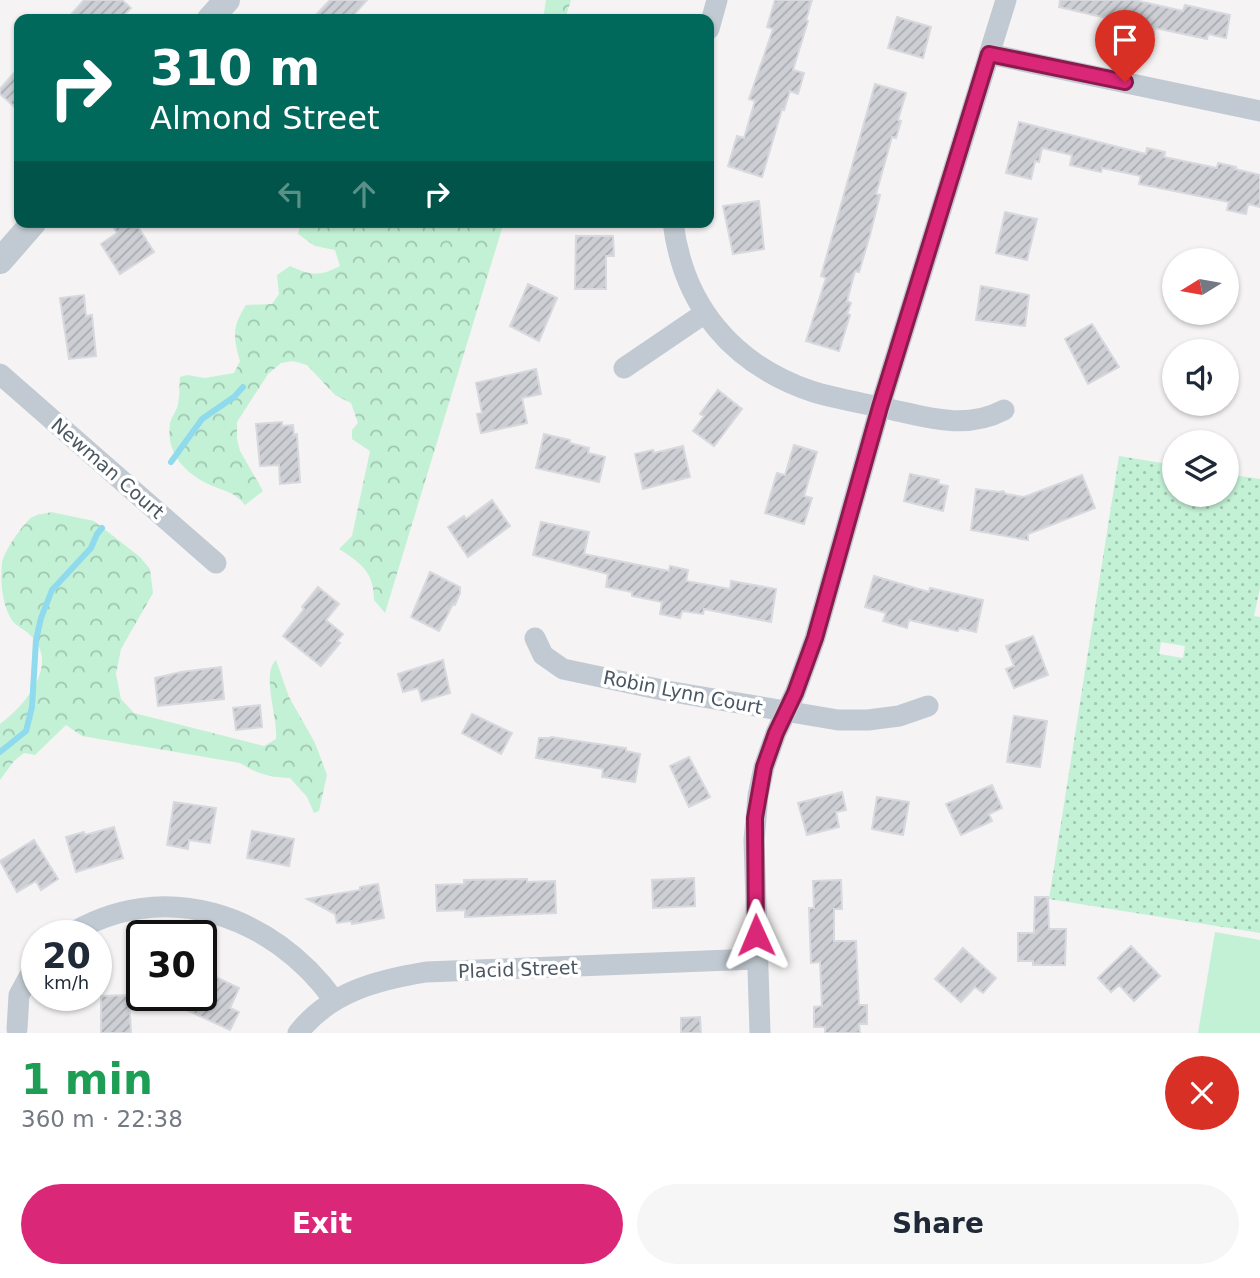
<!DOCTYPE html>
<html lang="en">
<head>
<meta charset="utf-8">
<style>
	:root { --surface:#fff; --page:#f6f6f7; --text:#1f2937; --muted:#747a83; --accent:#db2777 }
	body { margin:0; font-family:"DejaVu Sans",sans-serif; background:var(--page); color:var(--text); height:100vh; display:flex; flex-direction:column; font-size:26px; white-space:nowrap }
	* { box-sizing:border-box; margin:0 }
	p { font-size:23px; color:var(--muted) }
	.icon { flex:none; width:38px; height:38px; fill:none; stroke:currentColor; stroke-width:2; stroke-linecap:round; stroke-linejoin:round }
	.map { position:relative; height:1033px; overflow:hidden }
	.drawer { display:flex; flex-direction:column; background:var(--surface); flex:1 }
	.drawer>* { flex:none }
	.hud { position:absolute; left:14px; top:14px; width:700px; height:214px; border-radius:14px; box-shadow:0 2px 5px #0004; background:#00695c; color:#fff; overflow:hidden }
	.needle { width:46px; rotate:259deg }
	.fabs { position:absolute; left:1162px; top:248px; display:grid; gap:14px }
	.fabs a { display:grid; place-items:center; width:77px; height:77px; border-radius:50%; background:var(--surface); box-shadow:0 2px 5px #0004; font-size:35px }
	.speed { position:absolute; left:21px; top:920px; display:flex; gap:14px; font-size:35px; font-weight:700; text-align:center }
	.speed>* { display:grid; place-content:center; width:91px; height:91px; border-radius:50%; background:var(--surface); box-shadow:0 2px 5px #0004; line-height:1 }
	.speed small { font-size:18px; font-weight:400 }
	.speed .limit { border:4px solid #111; border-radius:10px; background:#fff; color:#111 }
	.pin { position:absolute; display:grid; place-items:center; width:60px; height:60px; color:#fff; margin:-72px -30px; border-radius:50% 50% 50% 0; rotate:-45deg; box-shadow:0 0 7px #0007 }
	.pin .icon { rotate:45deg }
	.me { position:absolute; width:77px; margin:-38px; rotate:359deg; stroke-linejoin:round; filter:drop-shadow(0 0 5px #0008) }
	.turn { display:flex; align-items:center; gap:24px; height:147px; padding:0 21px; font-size:32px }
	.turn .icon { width:91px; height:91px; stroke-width:2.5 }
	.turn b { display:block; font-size:49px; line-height:60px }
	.lanes { display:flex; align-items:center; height:66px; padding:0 21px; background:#0003; justify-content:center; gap:35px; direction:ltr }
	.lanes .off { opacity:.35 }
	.round { display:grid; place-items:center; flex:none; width:74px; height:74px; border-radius:37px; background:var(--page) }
	.summary { display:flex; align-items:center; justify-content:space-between; height:119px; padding:0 21px }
	h1 { font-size:42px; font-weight:600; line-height:52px; color:#1e9e55 }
	.button { display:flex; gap:14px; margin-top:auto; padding:14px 21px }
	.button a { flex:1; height:80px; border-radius:42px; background:var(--accent); color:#fff; font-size:28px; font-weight:600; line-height:80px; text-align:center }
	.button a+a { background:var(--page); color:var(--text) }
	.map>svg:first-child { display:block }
</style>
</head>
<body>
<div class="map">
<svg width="1260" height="1033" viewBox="0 0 1260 1033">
	<defs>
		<pattern id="grass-dots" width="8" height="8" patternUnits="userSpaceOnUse" patternTransform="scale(1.75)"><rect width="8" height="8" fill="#c3f1d5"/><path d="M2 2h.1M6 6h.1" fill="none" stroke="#a0c6b0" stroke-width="1.8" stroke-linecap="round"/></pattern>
		<pattern id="forest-crowns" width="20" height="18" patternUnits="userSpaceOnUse" patternTransform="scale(1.75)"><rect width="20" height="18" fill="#c3f1d5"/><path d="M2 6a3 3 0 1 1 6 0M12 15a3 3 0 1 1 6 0" fill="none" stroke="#a0c6b0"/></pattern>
		<pattern id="building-hatch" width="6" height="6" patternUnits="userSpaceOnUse" patternTransform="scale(1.75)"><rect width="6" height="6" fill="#cdcfd5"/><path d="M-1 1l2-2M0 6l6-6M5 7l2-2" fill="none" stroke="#a8abb0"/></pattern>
	</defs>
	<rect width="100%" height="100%" fill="#f5f3f3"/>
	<path fill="url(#grass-dots)" fill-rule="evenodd" d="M1119,456l55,9v30h53v-21l33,5v109l-6,28 6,1v316l-211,-34zM1161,642l24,4 -2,12 -24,-4z"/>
	<path fill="url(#forest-crowns)" d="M546,0h25l-6,19h-26l5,-6z
		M301,222h203l-119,391 -11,-13c0,-28 -13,-37 -35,-51l13,-13 18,-85 -18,-12v-9l6,-7 -7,-20 -16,-8 -28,-30 -14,-4 -12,2 -13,11 -31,48v17l3,12 23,40 -18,14c-11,-14 -22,-14 -37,-21 -24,-12 -42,-31 -38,-60 1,-7 7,-13 8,-20 2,-9 1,-18 2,-27l7,-2 18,3 29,-5 6,-12c-7,-25 -8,-34 6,-56l26,-1 7,-10 -2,-19 13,-9c21,10 31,10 50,0l-5,-16 -20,-4 -17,-12z
		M51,512l43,9 46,36 10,12 3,24 -32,56 -5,25 5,25 13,14 130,33 12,-7c2,-22 -15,-65 0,-79l13,37 26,46 12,32 -8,36 -5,2 -7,-16 -17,-19c-20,-1 -33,-4 -50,-15l-158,-27 -16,-11 -31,30 -11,-2 -10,8 -14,19v-56c23,-17 59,-57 33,-86 -6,-8 -19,-12 -23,-21 -8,-15 -10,-37 -8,-54 1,-10 20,-38 29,-45 5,-4 14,-4 20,-6z"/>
	<path fill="#c3f1d5" d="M1215,932l45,8v93h-62z"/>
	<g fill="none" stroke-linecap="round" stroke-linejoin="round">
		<path stroke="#90daee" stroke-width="6" d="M171,462l31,-43 32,-22 9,-10
			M0,752l26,-21 6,-24 4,-67 5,-22 11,-28 39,-42 6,-14 5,-6"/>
	</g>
	<path fill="url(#building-hatch)" stroke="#d7d9de" stroke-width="2" d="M84,0h38l9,8 -11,11h-53z
		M330,0h37l-17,19h-38z
		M775,0h37l-6,20 2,1 -15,49 11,3 -6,21 -8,-3 -6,19 -2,-1 -20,68 -34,-11 9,-30 7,2 11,-37 -6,-2 24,-70 -6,-2z
		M1060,0h74l49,11 2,-6 45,10 -4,23 -18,-4 -1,5 -52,-11 -1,6 -28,-6 1,-5 -68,-16z
		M897,17l34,10 -8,31 -35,-10z
		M19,67v44l-19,-17v-5z
		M875,84l31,9 -8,27 3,1 -5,17 -4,-1 -16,57 4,1 -10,40 -11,37 -4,-1 -8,30 4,2 -4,11 3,1 -11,36 -33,-10 20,-63 -5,-2z
		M1019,122l127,32 1,-6 18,4 -1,5 53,11 1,-5 18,4 -1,2 25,6v32l-12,-3 -2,10 -19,-4 2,-8 -90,-18 2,-8 -39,-8 -1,4 -31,-7 2,-10 -30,-7 -3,14 -4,-1 -4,18 -25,-6z
		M759,201l5,48 -31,5 -10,-48z
		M1005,212l32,7 -10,41 -31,-7z
		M110,222h25l19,30 -34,22 -19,-30 16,-11z
		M576,236h37l1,20h-8v33h-31z
		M528,284l29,14 -18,43 -29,-15z
		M981,286l48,9 -4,31 -49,-6z
		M84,295l2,21 6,-1 4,41 -27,3 -9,-61z
		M1092,324l27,43 -31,17 -23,-45z
		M536,369l5,25 -19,4 5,25 -46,10 -4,-19 5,-1 -6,-30z
		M718,390l24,19 -28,37 -21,-15 11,-15 -4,-2z
		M282,422v4l11,-1 1,10 3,-1 3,48 -20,2 -1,-19 -19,1 -4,-42z
		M544,434l26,6v3l19,5 -1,5 17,4 -6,25 -63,-14z
		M794,445l23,7 -13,44 8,2 -8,26 -39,-11 12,-40 8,2z
		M683,446l7,31 -47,12 -8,-35 18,-4 1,3z
		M910,474l29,6 -1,4 10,2 -5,25 -39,-10z
		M1082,475l13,33 -67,26v6l-57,-10 5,-41 23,3 4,-1 3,3 18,3z
		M492,500l18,26 -42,31 -20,-30 16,-11 2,3z
		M541,522l48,10 -5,22 85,17 1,-5 18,4 -2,11 44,8 1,-8 45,8 -5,33 -67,-13 -1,5 -21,-3 -2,7 -20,-4 2,-12 -30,-6v-4l-26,-5 2,-13 -75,-19z
		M430,572l30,15v6l-5,12 -2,-1 -14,27 -28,-14z
		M874,576l55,16 1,-4 53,12 -7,32 -17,-4 -1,3 -49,-11 -2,8 -24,-7 3,-8 -21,-6z
		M318,587l21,17 -13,16 17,14 -6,7 3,2 -19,23 -38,-30 21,-27 -2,-2z
		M1033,636l15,39 -34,13 -8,-19 8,-3 -8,-20z
		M443,660l7,33 -28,8 -4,-13 -15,4 -5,-18z
		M221,667l3,32 -66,7 -3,-28 26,-6z
		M260,705l2,22 -26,3 -3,-22z
		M472,714l40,19 -11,21 -39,-21z
		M1014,716l33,5 -7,46 -33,-5z
		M551,737l75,11v3l14,3 -5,28 -33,-5 1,-8 -67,-11 3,-20h11z
		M689,757l21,40 -21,10 -19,-41z
		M992,785l10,23 -13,6 3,7 -31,14 -15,-31z
		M842,792l4,18 -10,2 3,15 -32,8 -9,-32z
		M877,797l32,5 -6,33 -31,-6z
		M174,802l42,6 -6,35 -21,-3 -1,9 -21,-4z
		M114,827l9,31 -47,14 -10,-35 18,-5 1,3z
		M252,831l42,8 -5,27 -42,-8z
		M34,840l24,39 -17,11 -5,-9 -19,11 -17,-31z
		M694,878l1,28 -42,2 -1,-28z
		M527,879v3l28,-1 1,32 -91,4v-7l-28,1 -1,-26 28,-1v-4z
		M841,880l1,29h-8v32h22l3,64h8v19h-8l1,9h-35v-6h-11v-20l8,-1 -2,-44 -9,1 -2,-55h5l-1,-27z
		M378,884l6,34 -32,6 -1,-3 -14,2 -2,-9 -28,-15 53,-9v-3z
		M1035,897h13l1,32h17l-1,36h-32v-4h-15v-28h16z
		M1131,946l29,30 -26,25 -15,-16 -8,7 -13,-14z
		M963,948l33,30 -13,15 -8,-6 -14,15 -26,-23z
		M207,973l32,15 -9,20 9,4 -9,18 -48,-22 5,-12h14v-9z
		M129,995l2,38h-30v-37z
		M700,1017l1,16h-20v-15z"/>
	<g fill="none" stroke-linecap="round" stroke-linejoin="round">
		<path stroke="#c1cad2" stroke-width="21" d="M709,29l8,-29
			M989,54l271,57
			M673,222c10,83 59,142 138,169 25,8 52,12 78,18 40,9 77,21 115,1
			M624,368l81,-55
			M0,374l216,189
			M535,638l8,17 20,14 104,22 171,29h30l31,-4 29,-10
			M67,936c95,-60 205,-22 267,64
			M17,1029l2,-34 18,-33
			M298,1033c32,-41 79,-53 128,-61l330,-13
			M760,1033l-6,-193 4,-44 6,-29 12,-34 19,-40 20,-55 65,-231 126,-407"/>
		<path stroke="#c1cad2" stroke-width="26" d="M210,19l17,-19
			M0,261l34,-39"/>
	</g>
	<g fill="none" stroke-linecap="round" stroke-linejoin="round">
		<g stroke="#8e194d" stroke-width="18">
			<path id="route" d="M756,935l-1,-117 9,-51 12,-34 19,-40 20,-55 65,-231 109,-353 136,28"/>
		</g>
		<use href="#route" stroke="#db2777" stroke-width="12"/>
	</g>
	<g text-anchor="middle" stroke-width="7" stroke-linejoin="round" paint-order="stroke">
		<g font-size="19" fill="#4a5661" stroke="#fff">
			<text transform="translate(108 468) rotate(41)" y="7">Newman Court</text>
			<text transform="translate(683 692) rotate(11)" y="7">Robin Lynn Court</text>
			<text transform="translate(518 969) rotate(-2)" y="7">Placid Street</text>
		</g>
	</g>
</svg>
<div class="fabs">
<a><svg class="needle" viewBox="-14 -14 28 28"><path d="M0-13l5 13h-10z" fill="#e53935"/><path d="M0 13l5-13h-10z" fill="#747a83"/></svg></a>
<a><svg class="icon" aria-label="sound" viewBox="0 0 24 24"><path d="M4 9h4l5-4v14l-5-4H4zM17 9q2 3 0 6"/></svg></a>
<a><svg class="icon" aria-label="layers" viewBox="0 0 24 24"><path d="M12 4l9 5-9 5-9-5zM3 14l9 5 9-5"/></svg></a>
</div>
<div class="speed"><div>20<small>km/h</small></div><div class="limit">30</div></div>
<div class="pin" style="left:1125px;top:82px;background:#d93025"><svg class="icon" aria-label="arrive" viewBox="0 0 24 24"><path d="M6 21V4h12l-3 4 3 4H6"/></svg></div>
<svg class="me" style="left:756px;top:935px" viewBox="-20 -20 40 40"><path d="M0-17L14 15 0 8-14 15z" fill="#db2777" stroke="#fff" stroke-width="4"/></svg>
<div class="hud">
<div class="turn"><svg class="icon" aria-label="right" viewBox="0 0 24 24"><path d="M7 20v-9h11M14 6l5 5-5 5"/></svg><div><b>310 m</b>Almond Street</div></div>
<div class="lanes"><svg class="icon off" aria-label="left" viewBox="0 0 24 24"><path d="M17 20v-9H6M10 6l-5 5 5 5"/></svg><svg class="icon off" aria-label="ahead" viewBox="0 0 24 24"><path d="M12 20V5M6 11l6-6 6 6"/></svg><svg class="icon" aria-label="right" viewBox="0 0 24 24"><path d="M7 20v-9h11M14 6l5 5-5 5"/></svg></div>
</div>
</div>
<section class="drawer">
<div class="summary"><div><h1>1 min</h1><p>360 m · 22:38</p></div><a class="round" style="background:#d93025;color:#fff"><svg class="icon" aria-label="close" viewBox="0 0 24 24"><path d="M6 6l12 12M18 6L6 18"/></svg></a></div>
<div class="button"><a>Exit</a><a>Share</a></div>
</section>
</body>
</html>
